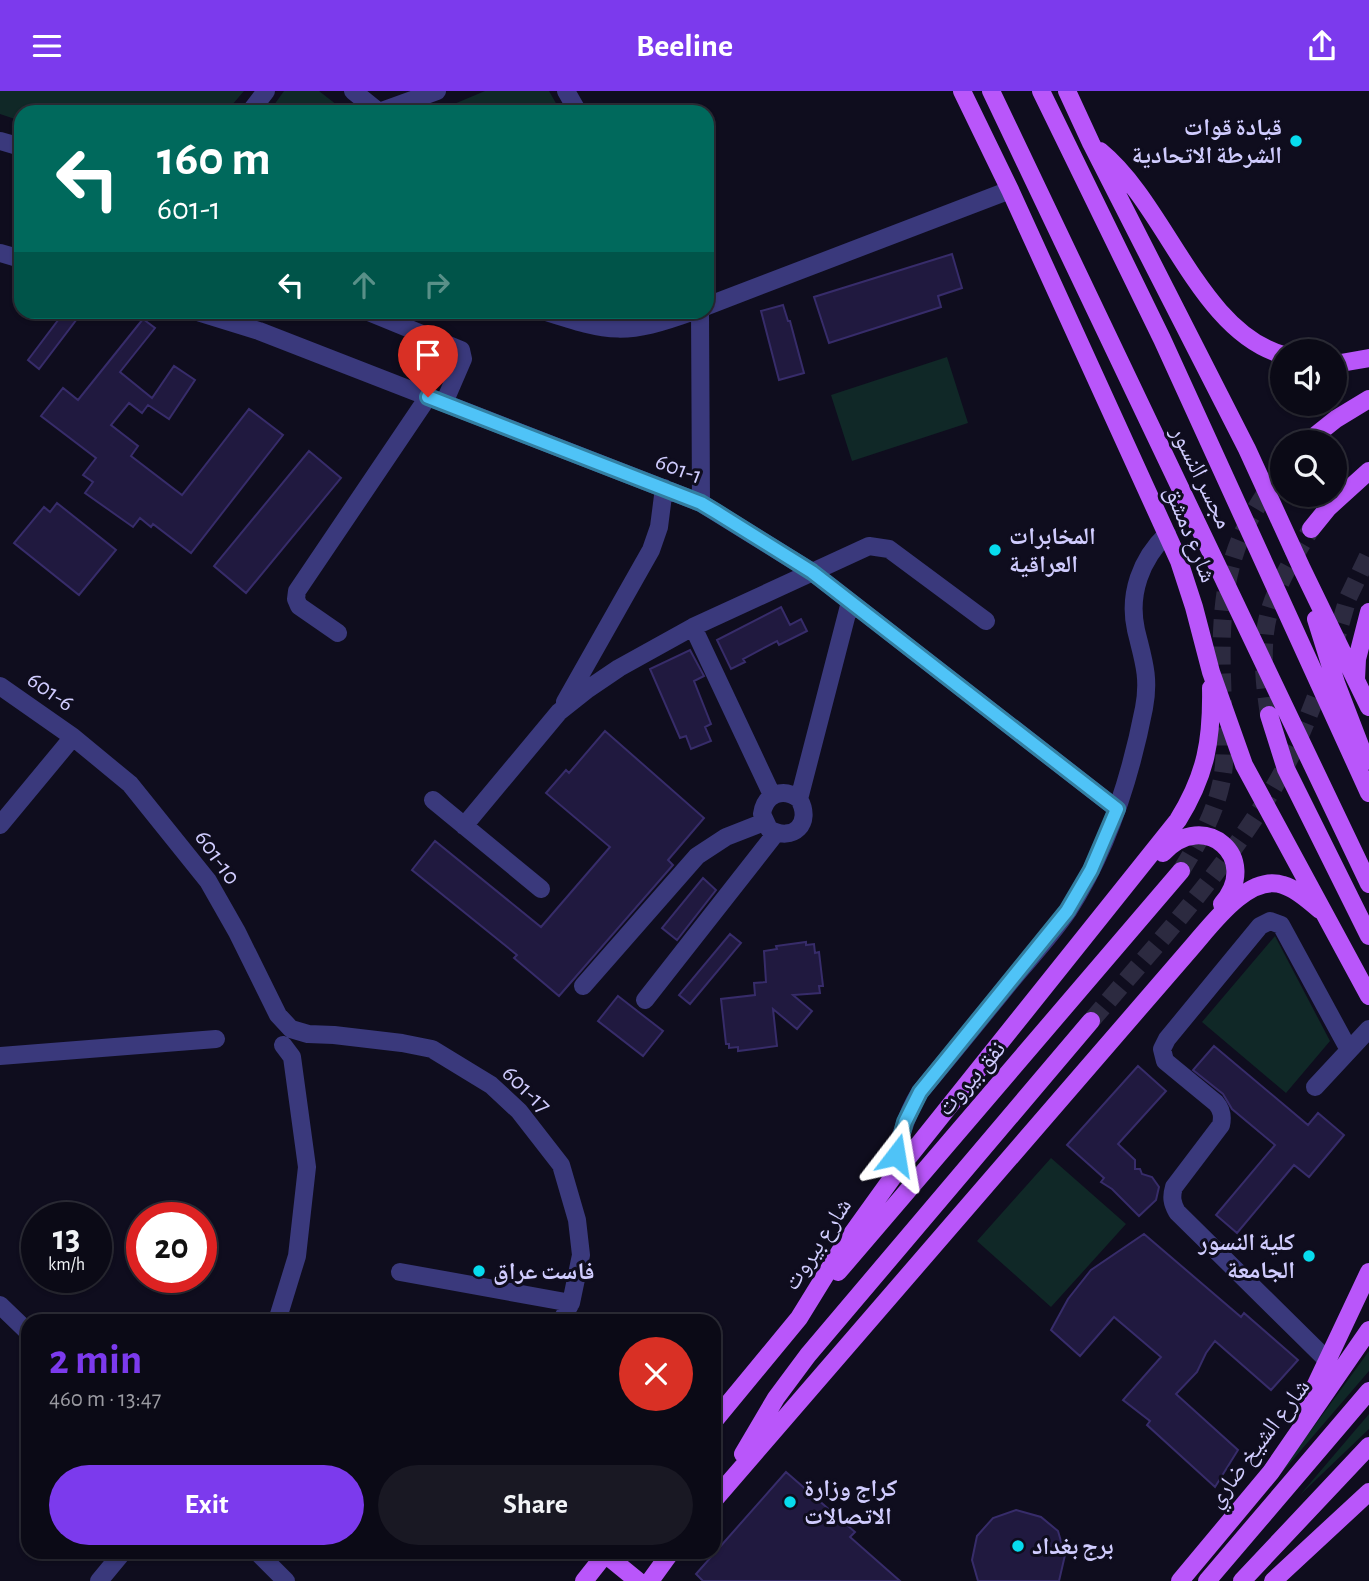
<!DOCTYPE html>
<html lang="en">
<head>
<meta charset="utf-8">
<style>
	:root { --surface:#0b0a16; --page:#191823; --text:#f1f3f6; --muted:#9a9aa1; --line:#2b2b35; --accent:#7c3aed }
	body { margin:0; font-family:"Alegreya Sans","Noto Naskh Arabic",sans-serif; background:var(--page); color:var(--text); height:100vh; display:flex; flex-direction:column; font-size:26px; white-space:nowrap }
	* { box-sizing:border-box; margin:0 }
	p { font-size:23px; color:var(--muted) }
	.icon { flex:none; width:38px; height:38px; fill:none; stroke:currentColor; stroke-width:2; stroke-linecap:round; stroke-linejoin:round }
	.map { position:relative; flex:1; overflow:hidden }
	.drawer { position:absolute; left:21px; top:1223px; width:700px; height:245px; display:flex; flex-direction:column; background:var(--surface); border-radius:21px; box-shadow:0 2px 5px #0004,0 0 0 2px var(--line) }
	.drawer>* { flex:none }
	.hud { position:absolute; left:14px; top:14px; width:700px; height:214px; border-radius:21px; box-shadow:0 2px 5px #0004,0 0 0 2px var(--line); background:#00695c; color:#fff; overflow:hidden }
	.fabs { position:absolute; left:1270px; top:248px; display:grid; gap:14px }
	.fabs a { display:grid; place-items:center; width:77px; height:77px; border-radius:50%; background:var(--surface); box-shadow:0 2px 5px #0004,0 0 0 2px var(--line); font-size:35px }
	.speed { position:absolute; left:21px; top:1111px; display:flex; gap:14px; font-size:35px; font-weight:700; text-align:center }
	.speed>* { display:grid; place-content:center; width:91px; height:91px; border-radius:50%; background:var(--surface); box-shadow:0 2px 5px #0004,0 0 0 2px var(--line); line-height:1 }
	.speed small { font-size:18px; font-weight:400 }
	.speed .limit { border:10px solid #d22; background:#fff; color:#111 }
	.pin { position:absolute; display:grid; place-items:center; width:60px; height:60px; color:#fff; margin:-72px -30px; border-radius:50% 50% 50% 0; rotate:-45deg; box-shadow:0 0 7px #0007 }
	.pin .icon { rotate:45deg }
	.me { position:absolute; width:77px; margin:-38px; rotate:14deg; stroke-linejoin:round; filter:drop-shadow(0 0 5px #0008) }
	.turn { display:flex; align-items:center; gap:24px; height:147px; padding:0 28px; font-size:32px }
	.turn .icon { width:91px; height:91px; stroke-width:2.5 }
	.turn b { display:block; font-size:49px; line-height:60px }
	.lanes { display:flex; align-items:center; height:66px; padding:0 28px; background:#0003; justify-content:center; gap:35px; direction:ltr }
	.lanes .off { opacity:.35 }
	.round { display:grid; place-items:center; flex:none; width:74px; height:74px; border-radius:37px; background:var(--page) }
	.summary { display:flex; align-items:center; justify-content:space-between; height:119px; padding:0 28px }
	h1 { font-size:42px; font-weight:700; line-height:52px; color:var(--accent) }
	.button { display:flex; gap:14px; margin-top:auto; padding:14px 28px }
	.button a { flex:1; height:80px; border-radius:42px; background:var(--accent); color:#fff; font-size:28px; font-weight:700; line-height:80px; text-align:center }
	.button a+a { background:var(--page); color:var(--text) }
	header { display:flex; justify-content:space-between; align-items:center; height:91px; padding:0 28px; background:var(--accent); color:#fff; font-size:32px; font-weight:700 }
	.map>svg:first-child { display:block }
</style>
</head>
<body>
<header><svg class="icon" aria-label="menu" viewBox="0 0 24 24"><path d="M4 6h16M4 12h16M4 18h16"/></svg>Beeline<svg class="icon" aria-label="share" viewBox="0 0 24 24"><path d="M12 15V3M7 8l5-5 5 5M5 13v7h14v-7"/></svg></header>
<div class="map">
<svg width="1369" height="1490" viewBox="0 0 1369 1490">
	<rect width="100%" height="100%" fill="#0f0d1e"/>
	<path fill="#102827" d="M0,0h244l-18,21h-205v9l-21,-7z
		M284,0h35l27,21h-77z
		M485,0h64l12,21h-126z
		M947,266l21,66 -116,38 -21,-66z
		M1275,845l55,105 -44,52 -84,-71z
		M1051,1067l75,66 -75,83 -74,-66z
		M1369,1260v20l-127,148 70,-90z
		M1369,1323v15l-69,66z"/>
	<path fill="#20193f" stroke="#372c6a" stroke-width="2" d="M952,163l10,34 -24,8 3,11 -112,36 -15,-46z
		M783,214l5,16h2l14,52 -25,7 -18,-69z
		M65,220h18l-44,58 -11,-9z
		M143,228l12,9 -35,44 32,26 22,-32 21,14 -26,39 -21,-14 -6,8 -13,-10 -18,22 27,21 -7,10 51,39 67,-86 34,26 -92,118 -38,-29 -2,3 -11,-9 -7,9 -48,-34 8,-11 -10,-7 13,-17 -55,-42 22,-28 15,12z
		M309,360l32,27 -95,115 -32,-27z
		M57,412l59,47 -37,45 -65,-52 30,-36 6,5z
		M781,516l9,18 11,-6 6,12 -28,14 -2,-4 -34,18 2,3 -14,7 -14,-29z
		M690,559l14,26 -10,5 17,43 -6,3 6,14 -20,8 -5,-13 -6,2 -30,-69z
		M605,640l99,87 -36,42 5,5 -114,131 -45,-38 3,-3 -105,-85 23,-29 106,86 69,-80 -64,-54 20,-23 3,3z
		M703,787l13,12 -39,50 -15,-12z
		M730,843l11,9 -51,61 -11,-9z
		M806,851v3l8,-1 1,9 4,-1 4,34h-4l1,7 -27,2 19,16 -15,18 -24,-20 4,37 -39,5v-4l-9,1v-4h-3l-5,-45 34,-4 -1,-12 12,-1 -2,-31 13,-2 -1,-3z
		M618,905l45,35 -20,25 -45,-35z
		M1214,955l94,79 10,-12 26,22 -35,42 -15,-12 -57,68 -21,-18 59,-70 -43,-36 -9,-15 -30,-24z
		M1138,975l28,25 -48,53 17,16v9h5l2,5 10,3 7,10 -3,13 -17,16 -27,-27 -11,-7 3,-4 -37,-33z
		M1144,1143l97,83 3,-4 54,47 -27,30 -56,-49 -9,12 -9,19 -21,22 62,56 -23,37 -68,-62 3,-4 -27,-21 38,-43 -47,-40 -34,39 -29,-26 17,-31 23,-29z
		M786,1381l69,60 -5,5 50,44h-197l-7,-7z
		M1016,1419l25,7 17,14 7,24 -6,26h-81l-6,-21 5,-24 16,-18z"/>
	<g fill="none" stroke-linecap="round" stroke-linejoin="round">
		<path stroke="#2c2a40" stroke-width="18" stroke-dasharray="18 9" stroke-linecap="butt" d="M1333,558l15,-51 21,-44
			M1269,624c-4,-27 -7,-54 -4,-82 4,-37 27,-73 46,-104
			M1181,780c17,-28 33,-55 40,-87 6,-25 3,-54 2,-80 -2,-48 -4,-102 11,-148 10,-33 30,-61 49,-89
			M1091,930c64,-75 133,-149 183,-234 21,-35 36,-74 50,-112"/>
		<path stroke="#3a397c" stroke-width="18" d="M353,0l26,21 58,-21
			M566,0l12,21
			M250,21l16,-21
			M0,50l21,6
			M0,162l21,6
			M707,215l303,-116
			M194,220l65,20 442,172 111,69 305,237
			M366,220l95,39 2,9 -19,44
			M543,220c68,22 82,25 151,0
			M700,220l1,192
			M693,536l79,168
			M338,542l-39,-27 -3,-7 1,-8 131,-194
			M0,595l73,51 57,47 78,97 29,51 41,83 13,14 17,5 26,1 68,8 30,6 59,36 28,26 42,54 16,55 4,35 -10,48 -10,18
			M565,611l86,-152 8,-23 5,-39
			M799,708c-16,-12 -34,-5 -37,15l7,15c24,14 44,-6 30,-30l51,-197
			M433,709l108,89
			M0,734l73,-88
			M464,735l95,-114 29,-23 31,-21 74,-41 176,-81 20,3 97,72
			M583,895l114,-130 29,-19 38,-15
			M645,909l131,-167
			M0,965l216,-17
			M1315,996l54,-58
			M895,1083c2,-30 9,-56 25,-82 31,-37 61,-74 91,-111 19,-23 40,-45 57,-70 40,-62 62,-131 76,-203 6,-31 -1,-49 -8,-78 -8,-36 5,-71 31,-96
			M400,1181l171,31
			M0,1214l28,27
			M277,1230l20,-65 10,-89 -15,-110 -9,-12
			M1327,1269l-150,-148c-5,-9 -6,-15 -3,-25l47,-62c2,-9 1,-15 -5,-22l-51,-42 -3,-12 5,-10 93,-113 10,-5 11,4 68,125
			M257,1461l29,29
			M99,1490l24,-29"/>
		<path stroke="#b956fa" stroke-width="18" d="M962,0l48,99 169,371 15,46 17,65 33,93 125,231
			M991,0l378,793
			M1041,0l121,248 207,454
			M1067,0l24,52 156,306 55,120 67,138
			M1100,60c67,55 99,180 183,204
			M1335,273l34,-6
			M1306,352l30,-24 33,-20
			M1311,438l17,-21 41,-37
			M1316,528l20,64 30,78
			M1356,588l1,-20 12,-47
			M1269,624l17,54 83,167
			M1163,762c41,-45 99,5 59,51
			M838,1181l343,-401
			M1302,1323l67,-142
			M714,1330l85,-103 45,-73 51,-71 283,-354c28,-45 34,-80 33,-132
			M743,1363l33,-56 32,-43 283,-334
			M714,1409l478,-553c20,-23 57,-74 91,-62 14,4 26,16 37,25
			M605,1463l33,27
			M584,1490l23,-29
			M650,1490l21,-29
			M1180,1490l91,-109 98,-142
			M1207,1490l162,-190
			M1242,1490l127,-135
			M1273,1490l96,-89"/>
	</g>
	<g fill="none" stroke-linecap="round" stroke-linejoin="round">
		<g stroke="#337fa1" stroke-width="18">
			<path id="route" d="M428,306l273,106 15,9 96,60 305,237 -26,61 -24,41 -147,181 -15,30 -9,33"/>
		</g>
		<use href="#route" stroke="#4fc3f7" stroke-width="12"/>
	</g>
	<g fill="#07dcee" stroke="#0f0d1e" stroke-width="2.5">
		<circle cx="1296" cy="50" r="7"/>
		<circle cx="995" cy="459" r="7"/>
		<circle cx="1309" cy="1165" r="7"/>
		<circle cx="479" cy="1180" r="7"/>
		<circle cx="790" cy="1411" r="7"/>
		<circle cx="1018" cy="1455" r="7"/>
	</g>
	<g text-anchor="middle" stroke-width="6" stroke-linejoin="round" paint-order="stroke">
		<g font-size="24" font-weight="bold" fill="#d0ccfe" stroke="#0f0d1e" text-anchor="start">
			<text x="1282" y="44" text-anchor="end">قيادة قوات<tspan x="1282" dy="28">الشرطة الاتحادية</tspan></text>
			<text x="1009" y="453">المخابرات<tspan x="1009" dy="28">العراقية</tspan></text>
			<text x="1295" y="1159" text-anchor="end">كلية النسور<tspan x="1295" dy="28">الجامعة</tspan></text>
			<text x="493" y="1188">فاست عراق</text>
			<text x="804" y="1405">كراج وزارة<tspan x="804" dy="28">الاتصالات</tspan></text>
			<text x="1032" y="1463">برج بغداد</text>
		</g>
		<g font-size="24" fill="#d0ccfe" stroke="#0f0d1e">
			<text transform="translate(679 377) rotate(21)" y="8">601-1</text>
			<text transform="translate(1202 386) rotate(64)" y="8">مجسر النسور</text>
			<text transform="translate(1191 443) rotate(68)" y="8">شارع دمشق</text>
			<text transform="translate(51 600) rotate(35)" y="8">601-6</text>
			<text transform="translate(218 766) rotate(55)" y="8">601-10</text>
			<text transform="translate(971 987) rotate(-49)" y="8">نفق بيروت</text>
			<text transform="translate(527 998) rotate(44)" y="8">601-17</text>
			<text transform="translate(817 1153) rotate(-57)" y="8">شارع بيروت</text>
			<text transform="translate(1258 1352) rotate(-53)" y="8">شارع الشيخ ضاري</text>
		</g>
	</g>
</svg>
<div class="fabs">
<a><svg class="icon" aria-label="sound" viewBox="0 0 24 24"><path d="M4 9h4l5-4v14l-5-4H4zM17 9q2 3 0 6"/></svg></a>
<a><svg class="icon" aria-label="search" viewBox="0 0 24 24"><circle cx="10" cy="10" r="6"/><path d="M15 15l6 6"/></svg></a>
</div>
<div class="speed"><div>13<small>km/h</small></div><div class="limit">20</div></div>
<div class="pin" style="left:428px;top:306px;background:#d93025"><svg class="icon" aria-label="arrive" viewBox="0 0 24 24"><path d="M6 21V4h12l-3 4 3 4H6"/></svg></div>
<svg class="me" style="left:896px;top:1064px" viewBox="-20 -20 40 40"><path d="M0-17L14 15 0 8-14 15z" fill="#4fc3f7" stroke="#fff" stroke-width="4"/></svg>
<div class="hud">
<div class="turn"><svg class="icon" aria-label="left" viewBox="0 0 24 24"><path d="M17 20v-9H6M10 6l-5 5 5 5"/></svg><div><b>160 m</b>601-1</div></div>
<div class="lanes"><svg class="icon" aria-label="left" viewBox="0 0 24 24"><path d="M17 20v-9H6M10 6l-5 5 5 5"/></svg><svg class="icon off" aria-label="ahead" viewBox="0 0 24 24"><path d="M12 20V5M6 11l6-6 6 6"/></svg><svg class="icon off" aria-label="right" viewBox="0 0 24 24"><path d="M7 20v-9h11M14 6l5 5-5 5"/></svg></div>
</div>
<section class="drawer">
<div class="summary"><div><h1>2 min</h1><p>460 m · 13:47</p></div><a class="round" style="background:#d93025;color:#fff"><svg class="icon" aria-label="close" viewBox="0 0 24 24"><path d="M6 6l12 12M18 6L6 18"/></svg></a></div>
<div class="button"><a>Exit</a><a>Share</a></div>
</section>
</div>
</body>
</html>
